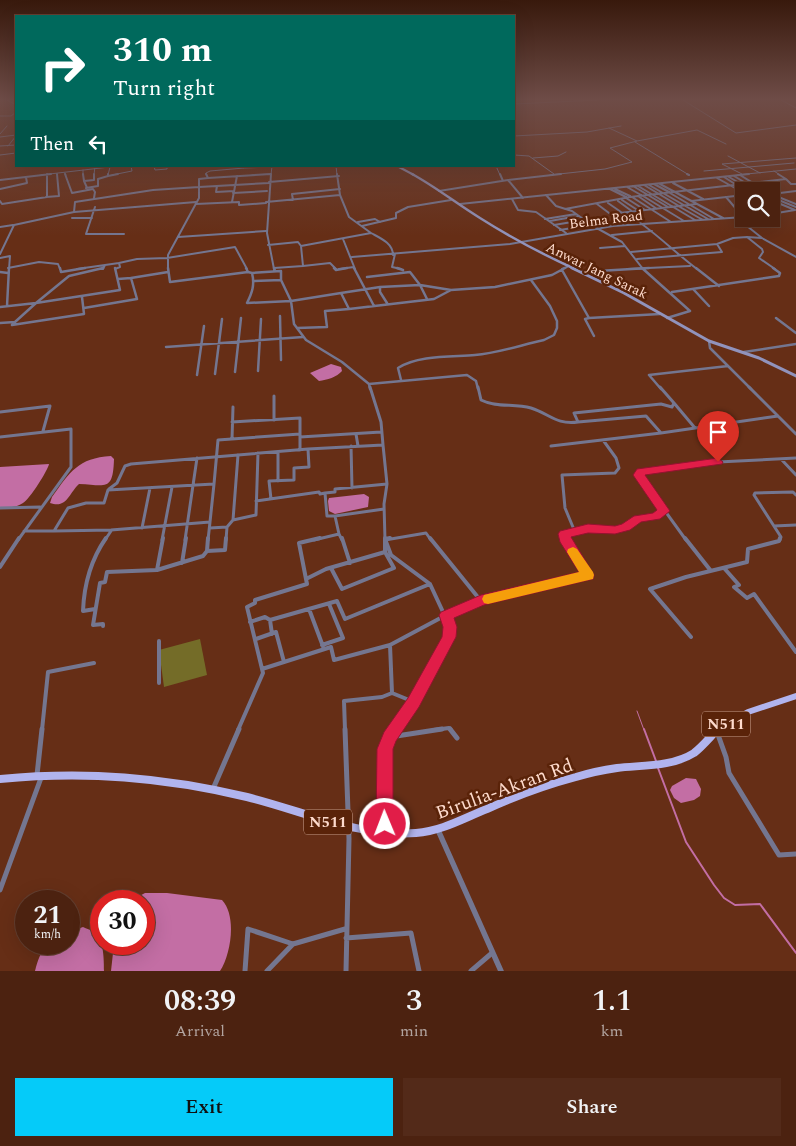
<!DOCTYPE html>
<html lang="en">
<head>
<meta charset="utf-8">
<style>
	:root { --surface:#4c2210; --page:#532a19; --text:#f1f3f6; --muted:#b2a49f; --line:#633f30; --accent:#05cbf9 }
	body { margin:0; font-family:Spectral,serif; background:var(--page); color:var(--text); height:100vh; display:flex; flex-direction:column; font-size:19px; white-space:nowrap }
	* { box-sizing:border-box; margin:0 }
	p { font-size:16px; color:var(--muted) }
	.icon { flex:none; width:28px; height:28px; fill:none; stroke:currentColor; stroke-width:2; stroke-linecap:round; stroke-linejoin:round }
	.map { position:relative; height:971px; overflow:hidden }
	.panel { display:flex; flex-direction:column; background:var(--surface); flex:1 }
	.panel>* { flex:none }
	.hud { position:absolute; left:15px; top:15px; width:500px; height:152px; border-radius:0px; box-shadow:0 5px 20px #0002,0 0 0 1px var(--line); background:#00695c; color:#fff; overflow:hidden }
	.tools { position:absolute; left:735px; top:182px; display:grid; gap:10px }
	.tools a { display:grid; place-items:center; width:45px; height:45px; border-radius:0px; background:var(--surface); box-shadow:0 5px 20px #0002,0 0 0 1px var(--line); font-size:25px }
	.speed { position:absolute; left:15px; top:890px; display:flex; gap:10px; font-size:25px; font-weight:700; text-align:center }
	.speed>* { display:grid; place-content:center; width:65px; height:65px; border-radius:50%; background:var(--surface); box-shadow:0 5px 20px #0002,0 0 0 1px var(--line); line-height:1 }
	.speed small { font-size:12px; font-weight:400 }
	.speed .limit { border:8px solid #d22; background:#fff; color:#111 }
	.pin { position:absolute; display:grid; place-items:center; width:42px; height:42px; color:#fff; margin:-51px -21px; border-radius:50% 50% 50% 0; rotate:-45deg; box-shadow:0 0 5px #0007 }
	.pin .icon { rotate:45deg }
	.me { position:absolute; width:55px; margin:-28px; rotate:359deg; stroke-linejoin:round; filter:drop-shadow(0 0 4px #0008) }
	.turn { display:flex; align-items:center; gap:18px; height:105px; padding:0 15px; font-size:22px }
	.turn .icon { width:65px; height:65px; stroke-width:2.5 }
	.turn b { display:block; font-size:35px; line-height:42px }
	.then { display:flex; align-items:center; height:48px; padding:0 15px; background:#0003; gap:10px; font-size:19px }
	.eta { display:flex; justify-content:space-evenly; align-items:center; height:85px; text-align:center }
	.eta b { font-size:30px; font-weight:600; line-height:35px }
	.button { display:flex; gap:10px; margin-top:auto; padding:10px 15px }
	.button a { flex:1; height:58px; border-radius:0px; background:var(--accent); color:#111; font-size:20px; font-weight:600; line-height:58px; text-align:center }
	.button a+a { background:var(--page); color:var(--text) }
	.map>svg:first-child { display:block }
</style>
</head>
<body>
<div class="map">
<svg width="796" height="971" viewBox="0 0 796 971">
	<rect width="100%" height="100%" fill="#662e16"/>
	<path fill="#746c28" d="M200,639l7,36 -43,12 -5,-37z"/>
	<path fill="#c36ea4" d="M331,364l10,3 1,4c-5,6 -15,9 -23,10l-9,-8z
		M111,456l3,3c-1,33 -8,26 -35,25 -10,9 -12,25 -29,19l2,-6c18,-25 26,-39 59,-41z
		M49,464c-1,6 -19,35 -26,39 -7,5 -15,4 -23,5v-41z
		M364,494l5,3 -1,10 -33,7 -6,-3 -1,-10 1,-3z
		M686,778l10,1 5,10 -1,7 -6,4 -13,3 -7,-5 -4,-8 2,-4z
		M145,893h22l55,7c15,16 9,54 -2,71h-109l3,-27h30v-43h-14z
		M83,927c3,2 9,3 12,5 9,8 9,28 9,39h-69c6,-23 10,-27 34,-27v-12z"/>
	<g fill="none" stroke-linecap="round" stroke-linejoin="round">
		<path stroke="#c36ea4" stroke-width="1" d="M637,711l7,19"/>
		<path stroke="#c36ea4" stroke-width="2" d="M644,729l12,32
			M658,768l28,74 28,43 10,13 11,7 25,-1 36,49"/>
		<path stroke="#747690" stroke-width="1" d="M7,100l9,5
			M683,100l53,33 60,-8
			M781,100l15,8
			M514,104l84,-4
			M0,116h11l5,-4
			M0,134l7,-8
			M514,136l73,-4 34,-6
			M0,137l16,-2
			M637,141l60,-11 29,14
			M635,142l54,33
			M0,146l16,-1
			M8,146l8,-10
			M0,155l16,-2
			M514,155l15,1 25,18
			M728,156l32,17
			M533,158l25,-2 8,-4
			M154,166l1,4 12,-1v-3
			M336,166l1,9
			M433,166h12
			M496,166l4,9
			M244,168l28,-1
			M83,170v5
			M704,171l90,-8
			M774,171l6,4
			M65,173l1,2
			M742,174l-20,-10 74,-6
			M41,175l77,-9
			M94,175l1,-9
			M108,175l2,-8
			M112,175l20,-4 -1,-5
			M207,175l-1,-2 4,-2 34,-3v-2
			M252,175l19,-1
			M271,175l1,-9
			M550,175l55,-6 27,-7 -22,-14 27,-7 -28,-13
			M737,175l59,-6"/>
		<path stroke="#747690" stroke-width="2" d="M65,174l7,19 16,-3
			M83,174l1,7
			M108,174v2l10,-2
			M271,174l-4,59 7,36
			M500,174l3,7
			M687,174l2,1
			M740,175l26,16
			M734,176l25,15
			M724,177l22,14
			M729,177l24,14
			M208,178l63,-4
			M717,178l27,15
			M786,179l5,5h5
			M0,180l51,-6
			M269,182l70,-6
			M673,183l30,16
			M654,184l15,8
			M660,184l63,34
			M644,185l35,21
			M649,185l59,34
			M217,186l-1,6 18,-1
			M633,186l35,21
			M638,186l57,34
			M199,187l70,-4
			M627,187l14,8
			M86,188l12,-2v-7l10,-3
			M0,189l27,-6 -1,-6
			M610,189l16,8
			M615,189l15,7
			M439,191l69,-11
			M233,193l34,-2
			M670,193l44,26
			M771,194l25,10
			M772,194l24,-3
			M546,195l10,11 16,5 21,15 29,16 21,27
			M638,196l19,13
			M643,196l41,25
			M46,197l13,-1 -2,-22
			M632,197l39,25
			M726,197l17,20
			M771,197l25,10
			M94,198l1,-6 -2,-3 -5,1 -4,-9 10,-1v-6
			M523,198l-15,-18 53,-6
			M626,198l19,12
			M512,199l6,11 18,2 30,21
			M293,200l-1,-6 48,-5
			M622,200l17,11
			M771,200l24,10
			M0,201l2,3 45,-7v-23
			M618,201l15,11
			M691,201l53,-6
			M196,202l-122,10 1,-10 78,-12 46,-3
			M232,202l5,-26
			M266,202l74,-7
			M608,203l13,9
			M196,204l43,-2v3l27,-2
			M460,204l289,-30
			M597,204l28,21
			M771,204l2,1
			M95,207l-9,27h38
			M680,207l23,13
			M565,209l65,-12 156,-18 -8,-5
			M626,213c26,16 47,38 71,56
			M611,214l85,-10
			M771,214l24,-4
			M72,218h20
			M737,218l25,20 34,19
			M545,219l31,-5
			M550,221l28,-5
			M358,222l17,-3 5,3
			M554,225l30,-5
			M362,226l34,-8v-5l12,-6 43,-7
			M0,227l13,-2
			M560,230l30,-5
			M371,233c9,5 22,10 22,22l2,-1 -3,13 9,2
			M612,235l40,-4
			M178,237l88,-6
			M762,238l-15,-1 15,12 1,3 -4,6 16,11
			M343,239l12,30
			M268,245l30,-3 3,4
			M600,248l25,-2
			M631,252l86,-8 16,-6 14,-1
			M0,254l14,-29 60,-13
			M352,257l158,-13 103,-18 131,-9
			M0,258l10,-2 -1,13
			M637,259l85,-7 -5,-8
			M8,268l31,-6 19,2 2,5
			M274,268l29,-2
			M77,269l42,-6
			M100,269h3l2,-4
			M115,269l5,-2 -1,-4 18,-4 30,-1 68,-11 12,22
			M168,269v-14l31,-57v-19l9,-1 -2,-4
			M336,269l-6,-6 -27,3 -2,-20 70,-13 -22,-16 -9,-22 -3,-21
			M339,269l15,-2
			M562,269l5,-2
			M627,269l63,-3"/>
		<path stroke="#747690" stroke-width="2.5" d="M60,268l1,4 24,-4
			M168,268l2,14 78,-10
			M246,268l2,4 4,1c3,12 0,20 -5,30l44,-2 -10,-21 -27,1
			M274,268l1,3
			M334,268l2,2 11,-2
			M354,268l20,38
			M397,268l6,2
			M642,268l48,43 -23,7
			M696,268l23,18
			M562,270l27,48 -4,1 9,17
			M0,272l8,1
			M581,272l68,-4
			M252,273l29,-2v9
			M367,277l43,-5 10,13 7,14
			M131,278l37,-6
			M694,290l15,16
			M672,292l107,-16 1,-3 -7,-5
			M387,303l-7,-11v-5l40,-2 31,5 44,-3 57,-12 13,-7
			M7,306l2,-38
			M0,307l36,-4 33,-27 34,-8
			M84,308l53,-9 -6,-21 -13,1
			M349,309l85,-10 17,-9
			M280,316l1,44
			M589,318l71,-4
			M776,318l20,15
			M15,322l-3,3 72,-11 -2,-17
			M0,323l15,-1 21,-19 84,-13 -5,-22
			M297,328l-3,-4 -3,-23 50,-8
			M709,341l1,7 41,41
			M166,347l137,-10
			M744,352l52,-8
			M258,371l3,-52
			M235,372l6,-54
			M215,374l7,-55
			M197,375l7,-49
			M401,380l-3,-12c20,-13 54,-11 77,-13 23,-2 46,-10 69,-15l10,-5 3,-7v-7l-7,-15 -19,-26
			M369,384l98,-9 9,6 2,8
			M370,389l-1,-5 -27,-22 -36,-22 -9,-12 30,-1 -2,-16 24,-2 -8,-16 39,-6
			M661,389l-12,-14 79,-9"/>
		<path stroke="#747690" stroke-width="3" d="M370,387l11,35 2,23
			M478,387l3,13c16,8 33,3 50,8 19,6 25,17 47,14l-4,-9 87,-9 11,3 2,-4 -14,-16
			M749,387l47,47
			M274,396v24
			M674,403l21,25
			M0,412l50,-6 -7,25
			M232,422l68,-4v16
			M578,422l68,-6 15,17
			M356,434l2,12
			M0,437l71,-8v38l-53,73
			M300,437l81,-5
			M232,439l1,-32
			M351,446l1,42
			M551,446l110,-13 117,-17
			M278,452v29
			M238,455l-5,65 23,-5 2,-62
			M781,459l15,16
			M214,484l4,-44 82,-6v16
			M214,484l-4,38 -99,8 -57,1 14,-23 18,-5h18l4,-13z
			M109,489l8,-6 8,-17 6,-2 177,-15 75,-4 4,39
			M271,499l-2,-18 25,-1v-12l15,-1 -1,-18
			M256,501l63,-9 1,2 5,-1
			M0,508l40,-1
			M335,516l49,-7
			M774,526l22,-1
			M142,528l8,-40
			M210,528l17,-1
			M24,531h30
			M575,532l-10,-24 -3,-33 53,-2 4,-5 -3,-10 -13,-18
			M339,534l3,6
			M105,540l6,-9
			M162,540l10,-53
			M185,540l12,-82
			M208,540l2,-18
			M226,540l1,-13 6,-7
			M314,540l25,-6 -4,-18h-8l-2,-23 10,-1v-3l52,-5 -3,20 1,36
			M385,540l41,-7 5,7
			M565,540l-1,-6 24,-5 27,1 11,-3 12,-9 18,-1 8,-6
			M686,540l-47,-65 2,-3 77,-10 78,-4
			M780,540l1,-3 -27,-42 1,-2 38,-1 3,3"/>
		<path stroke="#747690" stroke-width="4" d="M342,538l8,25
			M390,538l-5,1 6,16 39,29 20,43 -1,10 -22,41 -33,52
			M430,538l51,63
			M685,538l26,33
			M207,551l18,-1 1,-12
			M182,563l4,-25
			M0,567l19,-29
			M331,568l11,21 52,-21 -9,-16
			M724,568l15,17 -5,2 13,11 7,-4 42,58
			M157,570l6,-32
			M306,579l-7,-36 21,-5
			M306,579l20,-10 59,-17v-14
			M95,609l-12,2c1,-27 7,-50 23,-73
			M309,609l15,40
			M250,622l15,-5 5,3
			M103,626v-2l-10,1 7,-42 5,-1 2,-10 50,-2 46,-14 4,-5 1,-13
			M272,634l-2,-14 67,-19 8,18 85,-35
			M691,637l-41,-48 36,-12 61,-15 1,-13 31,-8 1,-3
			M256,639l20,-7 8,30 -22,7
			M159,641v42
			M322,645l21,-7 -14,-34
			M390,645l2,48
			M284,662l47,-15 3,13 56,-15 58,-31 33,-13 107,-26 -23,-37
			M42,730l6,-58 46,-9
			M238,730l25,-57 -16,-66 8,-4v-3l52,-16 -1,-5
			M345,730l-1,-29 38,-4 10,-4 22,9
			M434,730l15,-2 2,2"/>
		<path stroke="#747690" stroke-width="5" d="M345,729l4,110 -3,132
			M450,729l7,9
			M717,732l9,25 3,16 50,82 17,-1
			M390,737l52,-8
			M37,775l5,-46
			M213,789l26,-60
			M385,831c-1,-34 -9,-72 10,-102
			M0,890l41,-112
			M346,938l65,-5 8,38
			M245,971l3,-42 45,15 52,-15
			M267,971l26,-27
			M471,971l21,-18"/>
		<path stroke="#747690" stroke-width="5.5" d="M438,830l63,141"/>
		<path stroke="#9193bc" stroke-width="2" d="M397,166l17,9"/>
		<path stroke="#9193bc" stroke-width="2.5" d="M412,174c24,13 45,30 68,44 30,19 62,36 95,51"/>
		<path stroke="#9193bc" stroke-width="3" d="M572,268l52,25 85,48 50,17 37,18"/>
		<path stroke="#b1b4ee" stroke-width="6" d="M717,730l31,-18 48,-16"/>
		<path stroke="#b1b4ee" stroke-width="8" d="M0,779c86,-8 163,-2 247,18 57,14 110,40 169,36 26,-2 48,-15 71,-24 29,-13 59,-24 89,-32 13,-4 27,-7 41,-9 24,-3 55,-1 77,-15 9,-7 16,-16 24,-24"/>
	</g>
	<linearGradient id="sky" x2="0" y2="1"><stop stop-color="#38190c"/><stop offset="0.42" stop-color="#6e4c47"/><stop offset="1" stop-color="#6e4c47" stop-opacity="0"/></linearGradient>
	<rect width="796" height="236" fill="url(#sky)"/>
	<path fill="#e11d48" stroke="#92132f" d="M718,458l5,4 -1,2 -77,11 25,36 -10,8 -19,3 -11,8 -15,4 -27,-1 -17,4 23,38 -1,4 -109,26 -30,13 3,9 -1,10 -37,70 -23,34 -3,8v75l-2,6 -6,2 -6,-2 -3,-6 1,-75 7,-17 24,-34 34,-61 1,-10 -4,-12 2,-3 40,-17 98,-23 -19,-30 -2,-8 2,-3 28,-7 27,2 7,-2 12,-8 19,-3 4,-3 -24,-35 4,-6z"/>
	<path fill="#f59e0b" d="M573,547l4,2 16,23 1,3 -1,4 -105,25 -4,-1 -2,-4 2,-4 4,-1 91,-22 -12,-20 1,-3z"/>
	<g text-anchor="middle" stroke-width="5" stroke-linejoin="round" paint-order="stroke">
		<g font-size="14" fill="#fedbcd" stroke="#5a2309">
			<text transform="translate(606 219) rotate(-7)" y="5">Belma Road</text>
			<text transform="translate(597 270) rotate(26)" y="5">Anwar Jang Sarak</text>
		</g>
		<g fill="#5a2309" stroke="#cda492" stroke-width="1">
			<rect x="702" y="711.5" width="48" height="25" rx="4"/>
			<rect x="304" y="809.5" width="48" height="25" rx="4"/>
		</g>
		<g font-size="15" font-weight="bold" fill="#fedbcd">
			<text x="726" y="729">N511</text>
			<text x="328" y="827">N511</text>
		</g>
		<g font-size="19" fill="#fedbcd" stroke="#5a2309">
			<text transform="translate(504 788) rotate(-20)" y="7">Birulia-Akran Rd</text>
		</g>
	</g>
</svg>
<div class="tools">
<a><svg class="icon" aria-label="search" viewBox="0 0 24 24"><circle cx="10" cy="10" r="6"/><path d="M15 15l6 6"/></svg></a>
</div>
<div class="speed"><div>21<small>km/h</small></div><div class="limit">30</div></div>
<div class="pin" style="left:718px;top:462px;background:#d93025"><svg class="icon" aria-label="arrive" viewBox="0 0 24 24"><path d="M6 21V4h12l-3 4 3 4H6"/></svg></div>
<svg class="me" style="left:385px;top:824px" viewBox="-20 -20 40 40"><circle r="17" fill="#e11d48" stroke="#fff" stroke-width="3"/><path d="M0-11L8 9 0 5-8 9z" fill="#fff"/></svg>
<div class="hud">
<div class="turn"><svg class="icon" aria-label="right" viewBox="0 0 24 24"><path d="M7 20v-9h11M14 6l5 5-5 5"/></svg><div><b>310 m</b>Turn right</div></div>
<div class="then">Then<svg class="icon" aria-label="left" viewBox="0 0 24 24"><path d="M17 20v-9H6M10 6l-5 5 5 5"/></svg></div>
</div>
</div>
<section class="panel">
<div class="eta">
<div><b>08:39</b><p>Arrival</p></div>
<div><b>3</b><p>min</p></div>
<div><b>1.1</b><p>km</p></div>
</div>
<div class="button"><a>Exit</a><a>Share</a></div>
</section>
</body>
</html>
